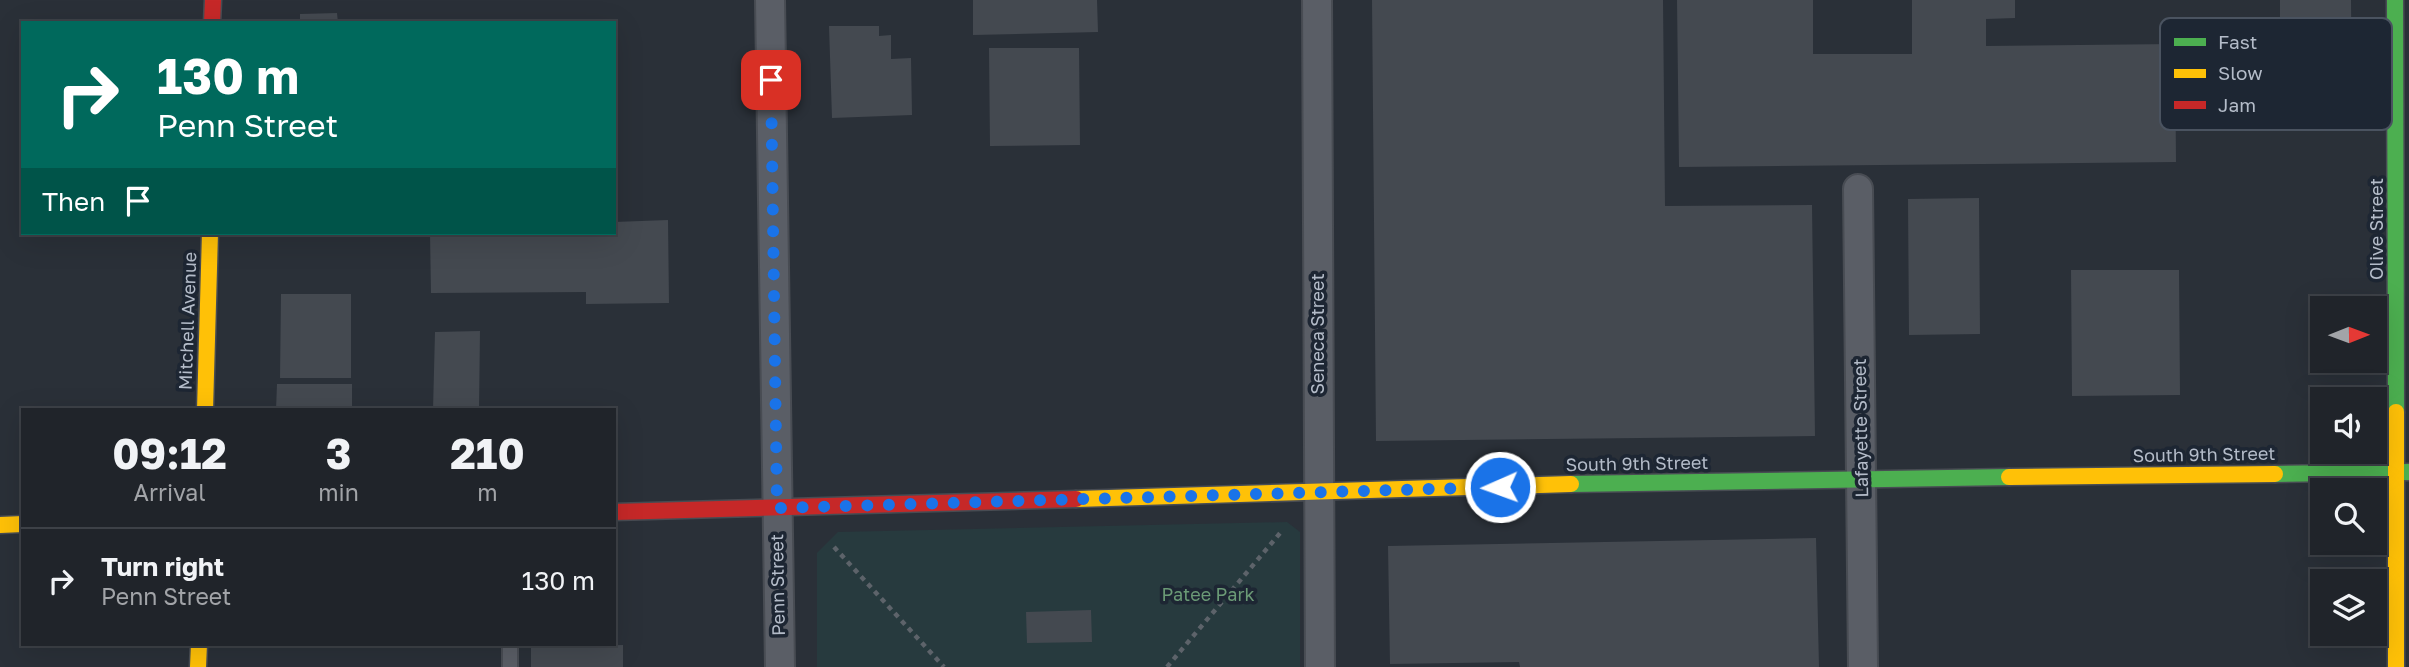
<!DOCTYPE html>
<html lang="en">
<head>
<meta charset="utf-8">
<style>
	:root { --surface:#20242a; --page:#282c32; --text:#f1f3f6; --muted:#a2a4a8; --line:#3d4147 }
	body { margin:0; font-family:"Golos Text",sans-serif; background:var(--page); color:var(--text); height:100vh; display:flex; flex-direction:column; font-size:26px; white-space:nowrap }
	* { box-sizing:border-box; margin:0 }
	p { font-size:23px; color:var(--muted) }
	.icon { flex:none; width:38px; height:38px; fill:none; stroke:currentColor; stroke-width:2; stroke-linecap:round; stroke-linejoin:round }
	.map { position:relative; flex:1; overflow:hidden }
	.sheet { position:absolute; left:21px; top:408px; width:595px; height:238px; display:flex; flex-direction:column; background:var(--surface); border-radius:0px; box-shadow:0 7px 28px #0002,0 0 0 2px var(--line) }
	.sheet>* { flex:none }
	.guide { position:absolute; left:21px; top:21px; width:595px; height:214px; border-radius:0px; box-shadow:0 7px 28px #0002,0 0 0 2px var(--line); background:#00695c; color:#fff; overflow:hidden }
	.needle { width:46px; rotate:89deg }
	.fabs { position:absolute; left:2310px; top:296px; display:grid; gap:14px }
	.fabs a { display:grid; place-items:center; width:77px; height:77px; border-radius:0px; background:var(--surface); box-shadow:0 7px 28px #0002,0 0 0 2px var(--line); font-size:35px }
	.pin { position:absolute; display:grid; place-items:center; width:60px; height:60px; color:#fff; margin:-30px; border-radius:14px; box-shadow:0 4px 10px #0006 }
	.me { position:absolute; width:77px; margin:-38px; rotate:268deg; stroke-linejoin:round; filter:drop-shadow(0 0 5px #0008) }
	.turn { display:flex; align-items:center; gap:24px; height:147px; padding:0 21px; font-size:32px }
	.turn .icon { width:91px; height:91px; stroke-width:2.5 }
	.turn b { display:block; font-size:49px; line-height:60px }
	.then { display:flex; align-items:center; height:66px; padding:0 21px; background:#0003; gap:14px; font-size:26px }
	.eta { display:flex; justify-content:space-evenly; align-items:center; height:119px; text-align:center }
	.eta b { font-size:42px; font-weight:700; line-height:49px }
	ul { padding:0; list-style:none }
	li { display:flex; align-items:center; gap:21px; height:105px; padding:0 21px; border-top:2px solid var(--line) }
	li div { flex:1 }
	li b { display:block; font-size:26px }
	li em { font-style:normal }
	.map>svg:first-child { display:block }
</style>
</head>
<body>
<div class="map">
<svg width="2409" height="667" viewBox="0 0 2409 667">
	<rect width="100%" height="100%" fill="#2a3038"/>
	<path fill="#273a3e" d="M1287,522l13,10v135h-483v-114l21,-21z"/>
	<path fill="#444950" d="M973,0h124l1,32 -125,3z
		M1372,0h291l2,206 147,-1 3,231 -439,5z
		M1677,0h136v54h99v-54h103v18l-29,1v27l189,-2 1,118 -497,5z
		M2280,0h71l1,109 -72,1z
		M337,13l1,10h-38v-9z
		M829,26h50v10l12,-1v24l20,-1 1,57 -80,3z
		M989,48h90l1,97 -90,1z
		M1979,198l1,136 -71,1 -1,-136z
		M668,220l1,83 -83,1v-12l-155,1 -1,-60h184v-11z
		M2071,270h108l1,125 -108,1z
		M281,294h70v84h-71z
		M480,331l-1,79h-46l2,-78z
		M277,384h75v26h-76z
		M1816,538l3,129h-299l-1,-5 -129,2 -2,-118z
		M1091,610l1,32 -65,1 -1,-31z
		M623,645v22h-92v-20z"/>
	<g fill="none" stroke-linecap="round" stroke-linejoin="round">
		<g stroke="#484c53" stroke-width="18">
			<path id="lane" d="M510,644v23"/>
		</g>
		<g stroke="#484c53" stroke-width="32">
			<path id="street" d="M770,0l10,667
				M1317,0l3,667
				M1858,189l5,478"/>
		</g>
		<g stroke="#484c53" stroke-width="19">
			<path id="fast" d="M2395,0l1,412
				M2275,474l134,-2
				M1571,484l438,-7"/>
		</g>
		<g stroke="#484c53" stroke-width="19">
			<path id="slow" d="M205,410l5,-177
				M2396,412v255
				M2009,477l266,-3
				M1076,499l495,-15
				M0,525l23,-1
				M198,667l1,-23"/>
		</g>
		<g stroke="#484c53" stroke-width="19">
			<path id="jam" d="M212,23l1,-23
				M614,512l462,-13"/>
		</g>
		<path stroke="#5d636a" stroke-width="4.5" stroke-dasharray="5 5" stroke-linecap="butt" d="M834,547l110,120
			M1167,667l114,-135"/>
		<use href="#lane" stroke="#5a5e66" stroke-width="14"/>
		<use href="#street" stroke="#5a5e66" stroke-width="28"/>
		<use href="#fast" stroke="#4caf50" stroke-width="16"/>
		<use href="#slow" stroke="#ffc107" stroke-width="16"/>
		<use href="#jam" stroke="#c62828" stroke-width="16"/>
	</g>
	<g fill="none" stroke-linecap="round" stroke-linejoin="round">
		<path stroke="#1a73e8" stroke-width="12" stroke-dasharray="0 21.6" d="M771,80l6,428 723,-21"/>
	</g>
	<g text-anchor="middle" stroke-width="7" stroke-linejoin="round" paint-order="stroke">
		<g font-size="18" fill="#b4bcc9" stroke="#1d2633">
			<text transform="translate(2377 229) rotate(-90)" y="6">Olive Street</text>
			<text transform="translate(188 321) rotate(-88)" y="6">Mitchell Avenue</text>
			<text transform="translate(1318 334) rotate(-90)" y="6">Seneca Street</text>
			<text transform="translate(1861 428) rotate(-91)" y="6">Lafayette Street</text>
			<text transform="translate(2204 455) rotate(-1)" y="6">South 9th Street</text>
			<text transform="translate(1637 464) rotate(-1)" y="6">South 9th Street</text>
			<text transform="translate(778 585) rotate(-91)" y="6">Penn Street</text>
		</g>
		<g font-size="18" fill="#6b9a76" stroke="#1d2633">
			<text x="1208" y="601">Patee Park</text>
		</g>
	</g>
	<rect x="2160" y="18" width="232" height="112" rx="10" fill="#1d2633" stroke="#4a5360" stroke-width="2"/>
	<rect x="2174" y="38" width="32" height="8" fill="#4caf50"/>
	<rect x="2174" y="69" width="32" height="9" fill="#ffc107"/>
	<rect x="2174" y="101" width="32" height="8" fill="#c62828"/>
	<g font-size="19" fill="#b4bcc9">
		<text x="2218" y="49">Fast</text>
		<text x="2218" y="80">Slow</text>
		<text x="2218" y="112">Jam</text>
	</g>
</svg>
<div class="fabs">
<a><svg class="needle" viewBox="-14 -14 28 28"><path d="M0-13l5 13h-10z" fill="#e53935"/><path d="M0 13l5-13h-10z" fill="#a2a4a8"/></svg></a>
<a><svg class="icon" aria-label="sound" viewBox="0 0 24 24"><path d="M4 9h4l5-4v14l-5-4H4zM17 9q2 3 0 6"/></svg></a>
<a><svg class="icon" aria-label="search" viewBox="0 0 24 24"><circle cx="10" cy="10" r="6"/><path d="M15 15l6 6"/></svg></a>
<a><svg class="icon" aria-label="layers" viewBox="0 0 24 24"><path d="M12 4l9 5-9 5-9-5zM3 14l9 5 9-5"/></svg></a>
</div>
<div class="pin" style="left:771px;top:80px;background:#d93025"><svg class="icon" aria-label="arrive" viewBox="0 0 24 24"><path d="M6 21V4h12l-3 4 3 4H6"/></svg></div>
<svg class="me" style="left:1500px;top:487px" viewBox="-20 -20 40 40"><circle r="17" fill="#1a73e8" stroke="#fff" stroke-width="3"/><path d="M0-11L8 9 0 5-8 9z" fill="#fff"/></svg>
<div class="guide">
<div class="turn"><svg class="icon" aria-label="right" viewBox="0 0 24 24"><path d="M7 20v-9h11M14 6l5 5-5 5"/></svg><div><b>130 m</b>Penn Street</div></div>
<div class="then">Then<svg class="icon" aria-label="arrive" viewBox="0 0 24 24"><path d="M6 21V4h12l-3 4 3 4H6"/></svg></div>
</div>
<section class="sheet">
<div class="eta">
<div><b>09:12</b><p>Arrival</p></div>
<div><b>3</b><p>min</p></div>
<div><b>210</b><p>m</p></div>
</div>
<ul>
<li><svg class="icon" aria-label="right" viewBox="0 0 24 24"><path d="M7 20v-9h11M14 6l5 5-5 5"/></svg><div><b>Turn right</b><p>Penn Street</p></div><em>130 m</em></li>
</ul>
</section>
</div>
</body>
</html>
